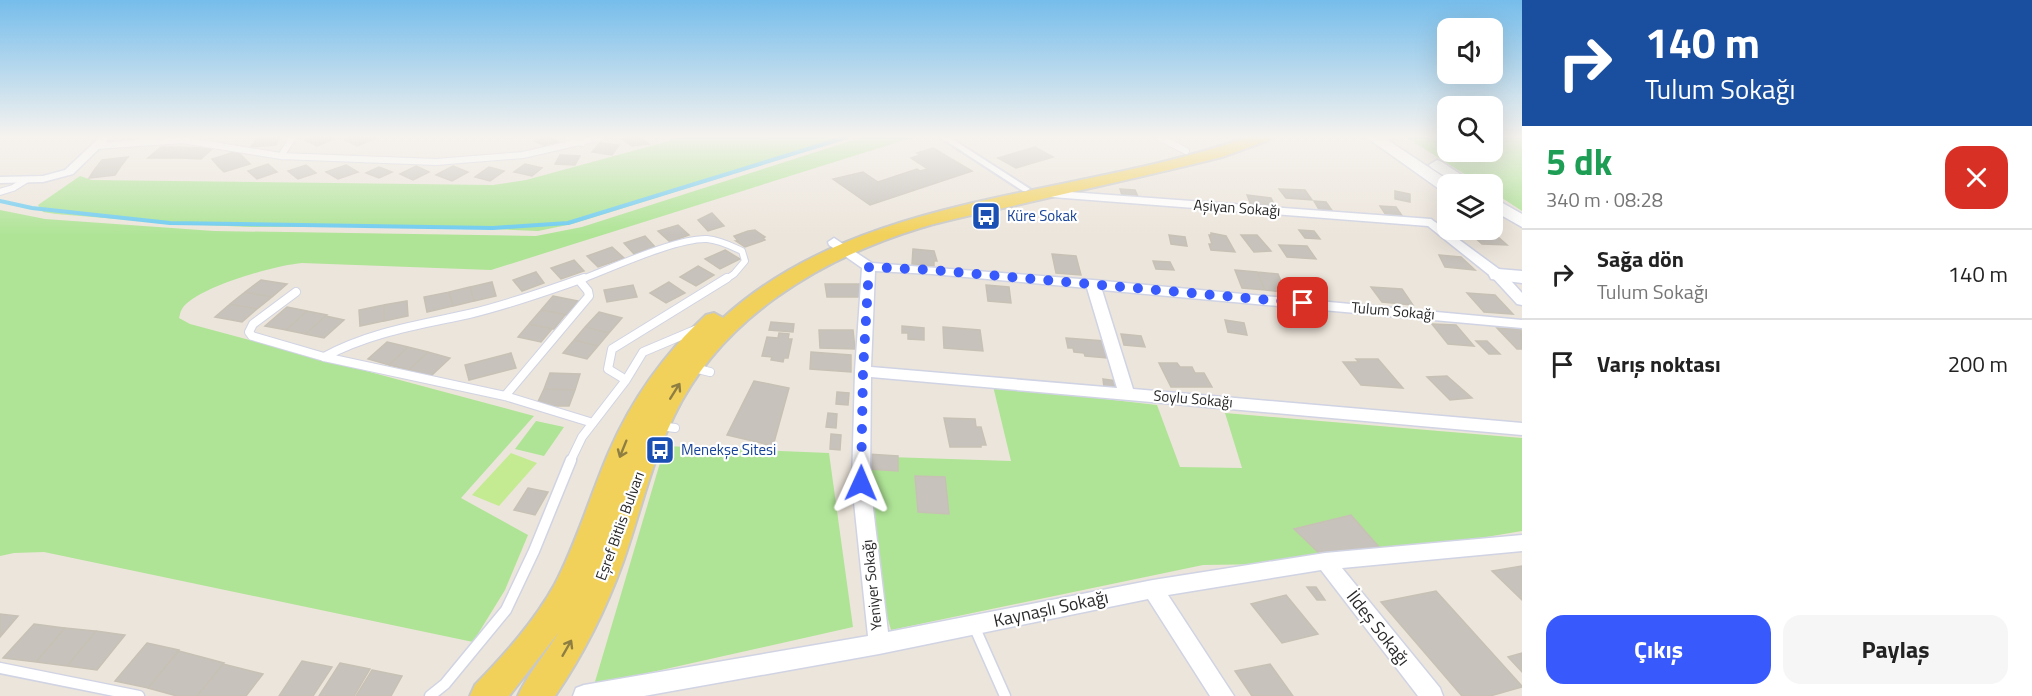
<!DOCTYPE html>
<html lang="tr">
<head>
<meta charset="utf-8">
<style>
	:root { --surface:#fff; --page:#f6f6f6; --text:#222; --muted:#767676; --line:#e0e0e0; --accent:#3859fc }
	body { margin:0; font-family:"Titillium Web",sans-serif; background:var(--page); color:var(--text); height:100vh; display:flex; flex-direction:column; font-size:22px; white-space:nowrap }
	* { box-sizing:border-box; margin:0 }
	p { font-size:20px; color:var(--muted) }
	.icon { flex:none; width:33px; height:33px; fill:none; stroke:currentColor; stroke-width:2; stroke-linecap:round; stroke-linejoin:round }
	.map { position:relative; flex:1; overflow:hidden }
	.details { display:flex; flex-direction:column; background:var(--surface); width:510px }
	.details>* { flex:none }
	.guide { background:#1a4fa0; color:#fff; overflow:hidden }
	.buttons { position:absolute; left:1437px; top:18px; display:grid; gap:12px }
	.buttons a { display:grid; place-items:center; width:66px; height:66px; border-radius:12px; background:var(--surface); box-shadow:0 6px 24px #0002; font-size:30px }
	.pin { position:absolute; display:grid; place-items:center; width:51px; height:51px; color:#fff; margin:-26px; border-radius:12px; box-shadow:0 3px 9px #0006 }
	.me { position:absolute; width:66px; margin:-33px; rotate:1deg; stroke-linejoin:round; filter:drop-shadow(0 0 4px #0008) }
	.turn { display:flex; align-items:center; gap:21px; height:126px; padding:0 24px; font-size:27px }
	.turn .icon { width:78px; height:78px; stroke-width:2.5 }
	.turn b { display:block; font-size:42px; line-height:51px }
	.round { display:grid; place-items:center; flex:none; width:63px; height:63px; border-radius:18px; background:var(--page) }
	.overview { display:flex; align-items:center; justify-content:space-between; height:102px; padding:0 24px }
	h1 { font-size:36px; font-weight:700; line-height:45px; color:#1e9e55 }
	.action { display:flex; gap:12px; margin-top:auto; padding:12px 24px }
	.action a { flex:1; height:69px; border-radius:18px; background:var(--accent); color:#fff; font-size:24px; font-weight:700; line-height:69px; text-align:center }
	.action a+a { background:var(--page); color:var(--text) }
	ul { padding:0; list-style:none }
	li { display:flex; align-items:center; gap:18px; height:90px; padding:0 24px; border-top:2px solid var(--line) }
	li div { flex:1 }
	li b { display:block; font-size:22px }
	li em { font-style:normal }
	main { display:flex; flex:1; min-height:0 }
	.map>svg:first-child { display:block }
</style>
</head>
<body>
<main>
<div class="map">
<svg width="1522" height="696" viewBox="0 0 1522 696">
	<rect width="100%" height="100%" fill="#ece5db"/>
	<path fill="#afe496" d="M684,137h167l-279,87 -34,7 -90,-4h-197l-73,-3 -122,-10 -13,-2 -5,-7 42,-29 12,4 401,5 33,-5z
		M863,137h51l-423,133 -189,-7c-25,2 -106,24 -120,46 -2,3 -2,6 -3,9l11,6 344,92 -73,82 67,37 -23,55 -32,52 -429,-90 -30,1 -14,3v-346l45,9 169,12 322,5 46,-9z
		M1406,137h41l1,15h44l1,-15h29v74l-29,-19 -1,-8h-12z
		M993,386l164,19 23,62 62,1 -17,-55 297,25v93l-191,32 -128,2 -312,65 -19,-67 -13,-107 152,5z
		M536,421l28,6 -20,29 -29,-7z
		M665,446l164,7 24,174 -259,58z"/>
	<path fill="#c4eb92" d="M511,453l26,10 -38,43 -27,-11z"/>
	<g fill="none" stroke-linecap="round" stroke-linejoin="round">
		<path stroke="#6ccbf0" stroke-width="4" d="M0,201l32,7 138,15 323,5 75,-5 279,-86"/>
	</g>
	<path fill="#c7c2bb" stroke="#c7c1b5" stroke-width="1.5" d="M280,137l-4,8 -25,2 5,-8z
		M313,137h18l3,2 -17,7 -12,-6z
		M351,137h25l1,1 -20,8 -12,-6z
		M545,137h5l9,5 -13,5 -11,-6z
		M628,137h11l10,7 -17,2 -10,-7z
		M600,143l19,2 -7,10 -20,-3z
		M161,147h19l-12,11h-20z
		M180,147l17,1 -13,10h-16z
		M1035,147l18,10 -37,11 -18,-10z
		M197,148h16l-12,11 -17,-1z
		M933,148l39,23 -102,34 -37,-26 30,-7 15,10 39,-13 3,2 8,-2 -17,-11 9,-3 -3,-2z
		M237,151l7,7 -26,8 -6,-7z
		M560,155l20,1 -5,9 -20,-1z
		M128,157l-7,9 -26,3 7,-9z
		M244,158l6,6 -26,8 -6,-6z
		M268,164l9,8 -20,7 -9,-8z
		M525,164l17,4 -10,8 -18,-4z
		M306,165l10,8 -18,6 -10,-8z
		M346,165l12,7 -20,7 -12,-7z
		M121,166l-6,9 -26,3 6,-9z
		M416,166l13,6 -16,8 -13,-6z
		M453,166l15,6 -16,9 -16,-6z
		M379,167l13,5 -13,6 -13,-5z
		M489,167l15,4 -14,10 -15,-4z
		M1120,189l15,1 4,9 -16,-1z
		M1279,189l26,1 7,10 -26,-2z
		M1395,191l15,3v8l-15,-3z
		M1247,195l24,3 5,10 -25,-3z
		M1314,201l12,1 7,10 -13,-1z
		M1380,206l16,1 7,10 -17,-2z
		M712,213l12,13 -16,5 -10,-11z
		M678,225l11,10 -19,7 -12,-11z
		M755,230l10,7 -2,1 2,2 -20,7 -9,-6h2l-4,-5 14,-5z
		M1299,230l15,1 6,8 -15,-1z
		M1460,230h24l6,5 -25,-1z
		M1211,233l15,3 9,16 -24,-2 -2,-6h3l-3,-9h2z
		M1169,235l16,2 2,9 -16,-2z
		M1241,235h16l14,16 -17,1z
		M1472,235l26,2 9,8 -25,-1z
		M645,236l10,11 -21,7 -10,-11z
		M1279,245l28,1 9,13 -29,-2z
		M612,247l12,11 -26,9 -11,-11z
		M913,249l21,2 3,10h-3v5l-22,-2z
		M725,250l15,9 -20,10 -15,-10z
		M1052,254l24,2 5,19 -25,-2z
		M1439,255l22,2 14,13 -30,-3z
		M574,260l10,11 -23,8 -10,-11z
		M1153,261l17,1 4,8 -18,-1z
		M698,266l16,9 -18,11 -16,-9z
		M1235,270l22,2 8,18 -23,-2z
		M536,272l8,11 -22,8 -9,-11z
		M1257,272l21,2 3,7h4l5,12 -25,-3z
		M261,280l26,4 -15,13 -27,-5z
		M492,282l4,14 -22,5 -4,-14z
		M669,282l16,11 -19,10 -16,-10z
		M825,284h37l2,13h-37z
		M633,285l4,12 -30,5 -3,-12z
		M986,285l23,2 2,16 -23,-2z
		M470,287l4,14 -21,5 -4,-14z
		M1371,287l31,2 11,16 -31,-3z
		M245,292l27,5 -15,12 -27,-5z
		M449,292l4,14 -26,6 -3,-15z
		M1467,293l28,2 18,19 -29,-2z
		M553,296l25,5 -11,14 -26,-5z
		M407,301l1,15 -24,5v-16z
		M230,304l27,5 -15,13 -27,-5z
		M384,305v16l-24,5 -1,-16z
		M287,307l20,4 -21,19 -21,-4z
		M541,310l22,4 2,1 -11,14 -25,-5z
		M307,311l20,4 -22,19 -19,-4z
		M599,312l23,6 -13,15 -24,-6z
		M326,316l18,4 -20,18 -19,-4z
		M1225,320l19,3 3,12 -19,-3z
		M771,322l23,2 -1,8 -24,-2z
		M529,324l23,5 -11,13 -23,-5z
		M1432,324l24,1 18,21 -26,-2z
		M902,326l22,2v12l-16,-1v-6h-6z
		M585,327l24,6 -11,13 -24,-6z
		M943,327l37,3 3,21 -39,-3z
		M1497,328l24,1 1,20h-5z
		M819,330h34l2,19 -35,-1z
		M779,333l10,1 -1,5h4l-4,19h-4l-1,4 -12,-2 1,-3 -10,-1 5,-19 11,1z
		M1121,334l20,2 4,11 -21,-2z
		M1066,338l39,3 2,17 -22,-2 -1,-3 -10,-1 -1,-4h-5z
		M574,340l24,6 -11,13 -24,-6z
		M1476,341h11l13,13h-11z
		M387,342l21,5 -19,18 -21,-6z
		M408,347l20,5 -19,18 -20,-5z
		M428,352l22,6 -19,18 -22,-6z
		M811,352l40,3v17l-41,-3z
		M511,353l5,15 -47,12 -4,-15z
		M1356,359h22l25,29 -42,-3 -18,-23h16z
		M1159,363h18l3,4h12l3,6h9l8,14h-41z
		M550,373l30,1 -5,16 -31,-1z
		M1447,376l25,22 -22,2 -23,-23z
		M1103,379l14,2 2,8 -15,-2z
		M754,381l35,7 -16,58 -46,-11z
		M544,389l31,1 -6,16h-33z
		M837,392l12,1 -1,12 -12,-1z
		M828,413l9,1 -1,14 -10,-1z
		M944,418l31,1 1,8h5l5,18h-5v2h-31z
		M831,434l10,1 -1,15 -10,-1z
		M867,454l31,2v15l-31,-2z
		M915,476l30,1 4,37 -31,-2z
		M528,488l20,4 -13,23 -21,-5z
		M1351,515l28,32 -57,9 -28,-27z
		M1522,566v34l-30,-29z
		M1307,587h9l9,13h-8z
		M1436,591l86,95v1l-32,9h-28l-81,-94z
		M1286,595l32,39 -36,9 -31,-39z
		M0,614l18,2 -18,21z
		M34,624l31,4 -29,34 -33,-4z
		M65,628l31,3 -29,35 -31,-4z
		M96,631l29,4 -28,35 -30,-4z
		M147,643l32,7 -31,38 -33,-7z
		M179,651l45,12 -27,33h-20l-29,-8z
		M1522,653v19l-14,-15z
		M302,661l30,6 -19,29h-34z
		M340,663l30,6 -16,27h-35z
		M223,664l40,10 -17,22h-49z
		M1270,664l23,32h-41l-17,-25z
		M372,670l30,6 -11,20h-35z"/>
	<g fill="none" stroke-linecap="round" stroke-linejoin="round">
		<g stroke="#d0d3e3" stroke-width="8">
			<path id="service-far2" d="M569,137l13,6
				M1159,137l27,14
				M97,146l85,-6 99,16 155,6 87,-7 78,-18
				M281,156l12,-19
				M0,192l13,-4 13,-8
				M580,280c32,-12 96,-42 127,-41 13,1 24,7 35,12l3,10 -11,13 -9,6"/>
		</g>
		<g stroke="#d0d3e3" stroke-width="10">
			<path id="service-far1" d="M296,292l-43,32 -4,8 3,4 72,21 181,39 88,27
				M324,357c46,-25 95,-32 145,-43 39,-9 77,-23 115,-36
				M694,368l16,4
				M626,380l-18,-11 4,-20 115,-71
				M505,396l84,-100 -1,-5 -9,-11
				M660,426l15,2
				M570,462l12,-25 44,-57 17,-28 52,-22"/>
		</g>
		<g stroke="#d0d3e3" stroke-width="13">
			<path id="service" d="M974,626l31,70
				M0,668l139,28
				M430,696l15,-12 61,-74 28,-59 37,-91"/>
		</g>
		<g stroke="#d0d3e3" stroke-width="4">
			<path id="pedestrian" d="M940,137h9l81,52 -4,2h-3z"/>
		</g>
		<g stroke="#d0d3e3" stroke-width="3">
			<path id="minor" d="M100,137h11l-38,37 -30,8 -43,1v-6l43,-1 22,-6z
				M1043,190l388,29 72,53 19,21v12l-5,-1 -24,-26 -65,-52 -389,-30 -2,-2z
				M834,238l38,25 221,17 429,40v8l-420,-38 31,99 389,34v12l-651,-58 -1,106 18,149 265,-52 172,-27 197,-18v16l-180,17 98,120 3,8h-25l-97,-126 -153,25 66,101h-24l-62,-97 -269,55 -235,42h-71l3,-8 8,-3 284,-49 -16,-153 3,-112 7,-103 -33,-23 -1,-3zM875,271l57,3 155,14 30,100 -246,-21z"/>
		</g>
		<g stroke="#d0d3e3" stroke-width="3">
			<path id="secondary" d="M1366,137h17l71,47h-6v9l-6,-2z
				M1437,160l5,2 33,22h-18l-25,-16 -3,-3z
				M1492,197l30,17v13l-30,-17z
				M1498,269l24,2v12l-31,-4 -2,-4 2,-4z"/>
		</g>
		<g stroke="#c8c8c8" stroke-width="4">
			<path id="primary" d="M1248,137h23l-2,3 -47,17c-67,17 -134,31 -201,47 -34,8 -68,14 -101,24 -101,31 -200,91 -246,188 -23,47 -34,98 -51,146 -17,47 -40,93 -68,134h-37c10,-23 28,-42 41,-64l-50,64h-39l5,-11c30,-31 59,-63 80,-101 22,-42 35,-88 54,-132 23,-53 55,-98 97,-137l8,-2 9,5c139,-127 355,-120 525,-181z"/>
		</g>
		<use href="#service-far2" stroke="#fff" stroke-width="6"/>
		<use href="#service-far1" stroke="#fff" stroke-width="8"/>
		<use href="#service" stroke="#fff" stroke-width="10"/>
		<use href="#pedestrian" fill="#fff" fill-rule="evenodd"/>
		<use href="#minor" fill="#fff" fill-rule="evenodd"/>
		<use href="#secondary" fill="#fff" fill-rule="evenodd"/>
		<use href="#primary" fill="#f2d15a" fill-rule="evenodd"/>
	</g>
	<defs><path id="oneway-shaft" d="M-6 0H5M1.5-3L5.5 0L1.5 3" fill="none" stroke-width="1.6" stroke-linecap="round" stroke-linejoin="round" transform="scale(1.5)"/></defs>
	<g stroke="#8e7e42">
		<use href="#oneway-shaft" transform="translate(675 391) rotate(-58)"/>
		<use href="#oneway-shaft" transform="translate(623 449) rotate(112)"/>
		<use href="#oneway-shaft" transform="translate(567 648) rotate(-60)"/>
	</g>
	<linearGradient id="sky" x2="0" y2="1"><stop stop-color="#76bdeb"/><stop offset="0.58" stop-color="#f6f3ef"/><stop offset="1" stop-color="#f6f3ef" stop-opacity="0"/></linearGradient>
	<rect width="1522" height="235" fill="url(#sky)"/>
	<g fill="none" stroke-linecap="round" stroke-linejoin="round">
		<path stroke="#3859fc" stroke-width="10" stroke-dasharray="0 18" d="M861,483l2,-112 6,-104 63,3 371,33"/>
	</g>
	<defs>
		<g id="bus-square" transform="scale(1.5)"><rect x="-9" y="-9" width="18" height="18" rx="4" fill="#1a4fb4" stroke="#fff"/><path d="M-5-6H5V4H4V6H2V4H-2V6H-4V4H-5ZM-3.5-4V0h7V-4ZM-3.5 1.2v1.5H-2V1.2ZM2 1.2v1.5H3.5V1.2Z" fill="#fff"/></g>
	</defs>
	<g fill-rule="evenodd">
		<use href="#bus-square" x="986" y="216"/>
		<use href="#bus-square" x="660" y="450"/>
	</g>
	<g text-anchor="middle" stroke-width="4.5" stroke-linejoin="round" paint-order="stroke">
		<g font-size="15" fill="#2a2a2a" stroke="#fff">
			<text transform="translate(1237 208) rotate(4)" y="5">Aşiyan Sokağı</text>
			<text transform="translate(1393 311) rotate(5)" y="5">Tulum Sokağı</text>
			<text transform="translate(1193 399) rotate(5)" y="5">Soylu Sokağı</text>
			<text transform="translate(620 526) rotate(-70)" y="5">Eşref Bitlis Bulvarı</text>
			<text transform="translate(872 585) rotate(-96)" y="5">Yeniyer Sokağı</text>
		</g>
		<g font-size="15" fill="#164399" stroke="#fff" text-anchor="start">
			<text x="1007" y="221">Küre Sokak</text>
			<text x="681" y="455">Menekşe Sitesi</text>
		</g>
		<g font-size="18" fill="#2a2a2a" stroke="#fff">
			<text transform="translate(1051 609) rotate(-12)" y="6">Kaynaşlı Sokağı</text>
			<text transform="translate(1378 628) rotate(52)" y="6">İldeş Sokağı</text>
		</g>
	</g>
</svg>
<div class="buttons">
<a><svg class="icon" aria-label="sound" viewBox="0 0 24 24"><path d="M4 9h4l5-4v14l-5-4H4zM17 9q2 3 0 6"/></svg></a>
<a><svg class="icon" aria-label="search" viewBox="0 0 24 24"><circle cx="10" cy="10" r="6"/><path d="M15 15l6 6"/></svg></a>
<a><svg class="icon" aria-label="layers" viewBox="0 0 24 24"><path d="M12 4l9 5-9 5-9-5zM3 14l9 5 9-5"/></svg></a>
</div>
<div class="pin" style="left:1303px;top:303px;background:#d93025"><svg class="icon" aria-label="arrive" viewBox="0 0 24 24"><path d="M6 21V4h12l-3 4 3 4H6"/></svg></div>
<svg class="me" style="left:861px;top:483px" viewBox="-20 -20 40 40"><path d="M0-17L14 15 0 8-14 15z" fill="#3859fc" stroke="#fff" stroke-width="4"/></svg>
</div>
<section class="details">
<div class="guide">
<div class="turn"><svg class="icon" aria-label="right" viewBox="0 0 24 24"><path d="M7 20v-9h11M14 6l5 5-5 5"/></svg><div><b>140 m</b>Tulum Sokağı</div></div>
</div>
<div class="overview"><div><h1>5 dk</h1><p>340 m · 08:28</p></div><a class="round" style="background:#d93025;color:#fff"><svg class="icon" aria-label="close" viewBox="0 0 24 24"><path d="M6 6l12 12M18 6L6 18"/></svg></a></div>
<ul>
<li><svg class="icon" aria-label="right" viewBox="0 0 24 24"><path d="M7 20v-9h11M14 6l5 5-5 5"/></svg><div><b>Sağa dön</b><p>Tulum Sokağı</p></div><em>140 m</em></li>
<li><svg class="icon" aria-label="arrive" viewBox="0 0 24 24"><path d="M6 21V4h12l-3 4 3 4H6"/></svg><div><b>Varış noktası</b></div><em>200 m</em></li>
</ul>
<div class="action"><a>Çıkış</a><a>Paylaş</a></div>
</section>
</main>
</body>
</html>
